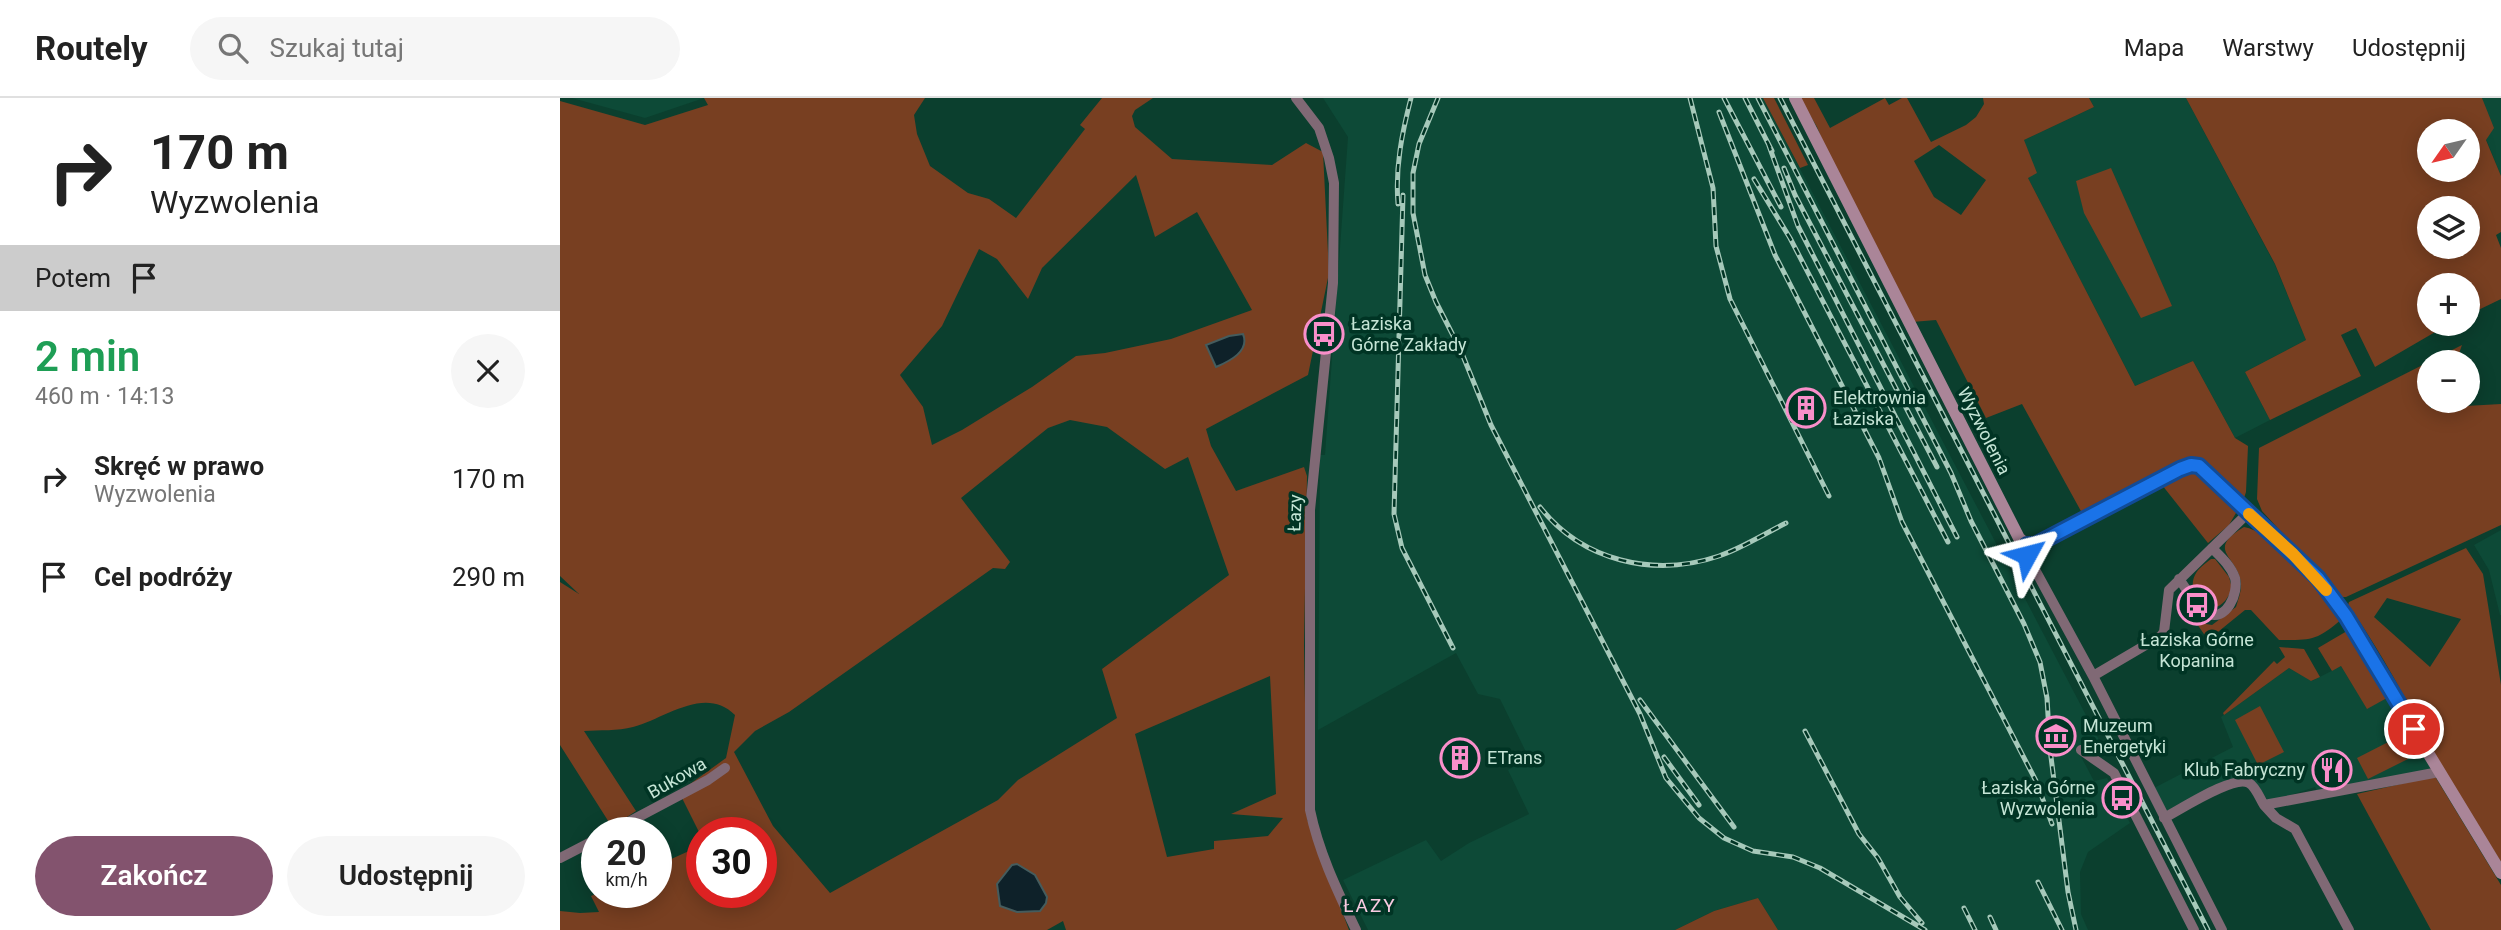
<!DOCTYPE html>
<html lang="pl">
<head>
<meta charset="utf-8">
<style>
	:root { --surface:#fff; --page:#f6f6f6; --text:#222; --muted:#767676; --line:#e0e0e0; --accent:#83536e }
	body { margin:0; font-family:Roboto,sans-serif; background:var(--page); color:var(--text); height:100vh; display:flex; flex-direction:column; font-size:26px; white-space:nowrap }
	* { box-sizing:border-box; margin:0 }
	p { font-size:23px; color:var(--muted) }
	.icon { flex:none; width:38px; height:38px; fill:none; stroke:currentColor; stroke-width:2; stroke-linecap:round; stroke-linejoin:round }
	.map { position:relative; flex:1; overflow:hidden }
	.panel { display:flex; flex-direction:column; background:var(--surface); width:560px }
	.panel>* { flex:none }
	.hud { background:#fff; color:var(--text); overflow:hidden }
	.needle { width:46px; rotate:236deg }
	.buttons { position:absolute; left:1857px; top:21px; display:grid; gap:14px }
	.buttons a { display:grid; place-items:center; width:63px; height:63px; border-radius:50%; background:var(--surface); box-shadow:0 4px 18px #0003; font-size:35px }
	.speed { position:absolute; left:21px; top:719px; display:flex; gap:14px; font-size:35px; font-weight:700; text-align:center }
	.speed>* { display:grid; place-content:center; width:91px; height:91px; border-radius:50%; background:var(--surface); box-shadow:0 4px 18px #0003; line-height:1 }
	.speed small { font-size:18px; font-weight:400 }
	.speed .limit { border:10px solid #d22; background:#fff; color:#111 }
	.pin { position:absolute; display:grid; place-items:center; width:60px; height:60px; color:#fff; margin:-30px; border:4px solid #fff; border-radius:50%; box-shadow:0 2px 7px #0007 }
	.me { position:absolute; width:77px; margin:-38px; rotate:52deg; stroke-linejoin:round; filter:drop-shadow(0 0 5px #0008) }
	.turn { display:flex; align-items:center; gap:24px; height:147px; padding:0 35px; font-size:32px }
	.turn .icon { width:91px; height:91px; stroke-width:2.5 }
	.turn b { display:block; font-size:49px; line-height:60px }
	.then { display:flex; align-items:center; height:66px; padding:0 35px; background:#0003; gap:14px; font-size:26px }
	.round { display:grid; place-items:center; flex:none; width:74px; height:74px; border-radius:37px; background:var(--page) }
	.headline { display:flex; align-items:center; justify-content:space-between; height:119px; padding:0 35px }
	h1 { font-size:42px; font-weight:600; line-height:52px; color:#1e9e55 }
	.action { display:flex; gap:14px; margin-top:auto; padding:14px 35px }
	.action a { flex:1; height:80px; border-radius:42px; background:var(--accent); color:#fff; font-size:28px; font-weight:600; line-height:80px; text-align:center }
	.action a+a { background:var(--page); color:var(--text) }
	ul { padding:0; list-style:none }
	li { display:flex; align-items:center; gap:21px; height:98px; padding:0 35px }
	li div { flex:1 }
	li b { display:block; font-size:26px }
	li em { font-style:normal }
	header { display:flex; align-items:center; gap:42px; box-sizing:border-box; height:98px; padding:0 35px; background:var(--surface); border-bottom:2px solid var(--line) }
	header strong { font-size:33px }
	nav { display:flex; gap:38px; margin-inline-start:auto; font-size:24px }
	.search { width:490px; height:63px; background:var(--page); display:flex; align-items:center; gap:18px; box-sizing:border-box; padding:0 24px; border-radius:38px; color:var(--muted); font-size:26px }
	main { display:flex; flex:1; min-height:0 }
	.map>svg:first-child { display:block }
</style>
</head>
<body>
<header>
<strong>Routely</strong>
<div class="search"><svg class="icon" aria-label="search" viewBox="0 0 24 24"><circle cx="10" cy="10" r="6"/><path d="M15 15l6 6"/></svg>Szukaj tutaj</div>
<nav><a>Mapa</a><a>Warstwy</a><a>Udostępnij</a></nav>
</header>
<main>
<section class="panel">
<div class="hud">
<div class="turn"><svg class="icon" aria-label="right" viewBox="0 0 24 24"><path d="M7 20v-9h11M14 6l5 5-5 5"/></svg><div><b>170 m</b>Wyzwolenia</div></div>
<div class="then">Potem<svg class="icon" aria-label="arrive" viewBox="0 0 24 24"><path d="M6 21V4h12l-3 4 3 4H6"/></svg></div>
</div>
<div class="headline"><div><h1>2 min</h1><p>460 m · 14:13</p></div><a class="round"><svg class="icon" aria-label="close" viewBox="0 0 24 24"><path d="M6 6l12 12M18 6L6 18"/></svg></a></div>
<ul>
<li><svg class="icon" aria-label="right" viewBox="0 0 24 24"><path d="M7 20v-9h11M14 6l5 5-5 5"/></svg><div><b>Skręć w prawo</b><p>Wyzwolenia</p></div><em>170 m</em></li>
<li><svg class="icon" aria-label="arrive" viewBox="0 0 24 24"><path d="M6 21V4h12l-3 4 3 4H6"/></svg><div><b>Cel podróży</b></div><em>290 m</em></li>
</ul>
<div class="action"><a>Zakończ</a><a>Udostępnij</a></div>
</section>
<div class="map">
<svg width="1941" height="832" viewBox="0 0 1941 832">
	<rect width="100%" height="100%" fill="#0b3f2e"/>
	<path fill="#0d4a37" d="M12,0h132l-59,20z
		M763,0h440l336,642 -21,11 16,30 13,-3 23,45 -42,29 -8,20 1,42 7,16h-310l-20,-32 -44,13 -39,19h-307l-25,-50 83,-40 15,21 28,-18 60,-29 -21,-44 21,-12 -29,-59 -22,-5 -22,-41 -138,77 2,-275h5l23,-318z
		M1529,0h97l89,167 31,75 -61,32 25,48 -35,18 -42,-77 -58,25 -107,-208 -4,-38 70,-33z
		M1922,0h19v78l-15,-37z
		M1941,432v85h-1l-11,-45 -15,-25z
		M1781,568l26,42 20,-10 44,69 -4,5 -110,19 -2,-4 -46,15 -17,-24 -22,1 -63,35 -13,-26 79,-41 -12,-30 68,-49 23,13z"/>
	<path fill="#783f21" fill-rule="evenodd" d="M144,0h221l-11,17 3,19 13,32 38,27 21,6 27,19 69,-89 -5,-4 22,-27h51l-18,12 -3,6 3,11 37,32 100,6 34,-22 17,9 6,121 -21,102 -102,54 5,17 25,45 68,-24 3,9 -3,169 3,174 42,111h-283l-3,-9 -16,9h-487v-19l20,2 19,-1 -8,-16 7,-3 58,-1v-26l46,-21v47h59v-59h-59v5l-23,-46 47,-34 9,-43c-30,-30 -69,3 -102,12 -15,4 -34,3 -49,4l52,80 -24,16 -52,-82v-163l19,12 -19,-18v-475l85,24 63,-20zM576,77l19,62 42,-25 55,98 -81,29 -66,14 -29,3 -44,31 -70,43 -30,15 -9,-38 -23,-32 42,-49 37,-77 18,10 31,40 14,-31zM510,322l37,7 58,42 23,-12 41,118 -127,94 15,49 -99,62 -20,20 -168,93 -57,-67 -39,-74 21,-21 34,-19 204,-144 12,1 5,-7 -49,-64 87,-70zM710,578l6,118 -45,20 52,4 -15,18 -54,5v8l-47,8 -32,-123z
		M1203,0h11l34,67 -8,3z
		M1240,0h14l16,30 55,-30 4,7 13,-7h5l24,44 35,-17 10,-8 8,-13 -1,-6h106l5,9 -70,33 13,33 -9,5 107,208 58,-25 42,77 13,8 -2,46 -3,9 -14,24 -21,18 -46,-58 43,-20 -9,-8 -41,17 -73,39 -60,-109 -36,14 -50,-98 -24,2 -73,-141 -22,-54zM1379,47l47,35 -25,35 -27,-18 -20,-36z
		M1626,0h296l12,30 -8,12 15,36v56l-5,3 5,13v51l-33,16v-30h-39v39h20l-74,43 -19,-39 -15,7 20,41 -91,44 -25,-48 61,-32 -31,-76zM1869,33h39v39h-39zM1869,110h39v39h-39z
		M1551,70l61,138 -31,12 -57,-105 -8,-32z
		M1902,247l-6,17h-27v16l-3,2 4,28 71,-4v121l-155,72h-5l-79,-86 -5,-12 2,-51z
		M1684,429c33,6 78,66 98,92 -26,22 -30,21 -63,21l-28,-30h-6l-37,30 -13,-19 4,-3 7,6 6,1 24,-18c3,-10 7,-19 4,-29 -6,-23 -33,-29 4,-51z
		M1906,450l17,26 18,111v177c-21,-34 -45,-67 -63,-102 -28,-53 -55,-106 -90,-155l1,-3zM1827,500l74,21 -31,48 -56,-50z
		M1651,461h4l14,18 3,11c-15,41 -48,8 -37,-13 3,-7 11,-12 16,-16z
		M1787,533l40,67 -20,11 -26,-43 -9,5 -14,-23z
		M1719,549l25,2 16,28 -9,4 -22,-13 -65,47 -1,-2 51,-52 3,3 8,-7z
		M1700,608l24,46 -26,13 -23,-45z
		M1838,639l10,22 -40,20 -11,-21z
		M1867,680h9l65,107v45h-70l-74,-136z
		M1198,800l20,32h-103l39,-19z"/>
	<path fill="#0e2129" stroke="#455c5d" stroke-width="2" d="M683,236c7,17 -13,27 -27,33l-10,-22 23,-9z
		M457,766l18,11 12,22 -1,6 -6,8 -23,1 -17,-6 -3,-22 15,-19z"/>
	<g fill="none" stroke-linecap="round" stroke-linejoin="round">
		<path stroke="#806975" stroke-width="10" d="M736,0l23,30 10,30 5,25 -1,100 -23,227v300c9,43 27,80 46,120
			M1467,447v10l66,121 129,254
			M1619,481c8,10 16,28 28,34 19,10 32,-20 28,-35 -4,-12 -14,-21 -23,-30
			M1533,578l68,-40 3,-4 5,-42 79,-77
			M1521,652l33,23 80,157
			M1604,720c16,-8 70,-44 85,-35 7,4 11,16 15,22
			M48,735l100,-53 17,-12
			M0,760l37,-19
			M1789,832l-54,-101 -19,-11 -12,-13 175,-33"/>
		<path stroke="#aa8598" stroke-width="12" d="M1235,0l224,440 8,7h8l145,-76 11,-4 7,1 120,112 19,25 164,270"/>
		<g stroke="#a6c9ba" stroke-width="5">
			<path id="rail" d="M878,0l-19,46 -6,29v40l12,62 11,27 25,49 30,74 149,289 26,64 33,40 25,20 29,13 40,6 27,11 105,62
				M1130,0l23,90 3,58 14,53 99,197
				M1164,0l57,109
				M1185,0l27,53
				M1198,0l193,375 20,48 53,103 16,38 7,36 3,51 18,143 8,38
				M1220,0l428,832
				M1159,14l56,143 104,203 23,64 134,259 16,43
				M1208,45l30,83 159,311
				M1224,70l11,27 142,272
				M1194,81l36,59 158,304
				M843,97l-9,319 8,34 51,100
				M838,106c-3,-37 4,-71 13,-106
				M980,409c42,54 114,71 179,49 23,-8 45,-22 67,-33
				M1080,602l94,127
				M1245,633l54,103 19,24 22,39 22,26
				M1104,659l35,48
				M1478,784l24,48
				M1404,810l11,22
				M1430,819l6,13"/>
		</g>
		<use href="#rail" stroke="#003424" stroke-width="2.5" stroke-dasharray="8" stroke-linecap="butt"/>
	</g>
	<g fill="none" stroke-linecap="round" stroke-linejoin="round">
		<g stroke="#114b97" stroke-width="18">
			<path id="route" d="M1467,457v-10h8l145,-76 11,-4 8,1 119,112 28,38 68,113"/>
		</g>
		<use href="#route" stroke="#1a73e8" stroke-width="12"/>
		<path stroke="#f59e0b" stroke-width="12" d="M1689,416l44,40 33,36"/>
	</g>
	<defs>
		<g id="bus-ring" transform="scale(2.0125)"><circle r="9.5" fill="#003424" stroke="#f98fca" stroke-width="1.5"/><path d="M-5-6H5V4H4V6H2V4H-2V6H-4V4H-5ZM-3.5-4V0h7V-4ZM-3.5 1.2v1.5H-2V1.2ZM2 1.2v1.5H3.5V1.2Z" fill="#f98fca"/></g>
		<g id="building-ring" transform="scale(2.0125)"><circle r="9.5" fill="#003424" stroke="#f98fca" stroke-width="1.5"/><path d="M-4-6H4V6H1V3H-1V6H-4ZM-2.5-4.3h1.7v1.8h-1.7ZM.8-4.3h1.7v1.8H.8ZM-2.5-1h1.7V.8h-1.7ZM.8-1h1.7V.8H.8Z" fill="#f98fca"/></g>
		<g id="museum-ring" transform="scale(2.0125)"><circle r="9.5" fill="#003424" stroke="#f98fca" stroke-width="1.5"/><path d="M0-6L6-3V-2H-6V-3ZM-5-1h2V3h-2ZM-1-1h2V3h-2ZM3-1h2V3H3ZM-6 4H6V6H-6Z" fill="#f98fca"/></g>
		<g id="restaurant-ring" transform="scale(2.0125)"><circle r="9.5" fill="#003424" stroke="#f98fca" stroke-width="1.5"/><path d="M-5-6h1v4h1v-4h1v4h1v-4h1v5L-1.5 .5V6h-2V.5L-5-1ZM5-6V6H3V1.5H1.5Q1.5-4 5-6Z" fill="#f98fca"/></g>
	</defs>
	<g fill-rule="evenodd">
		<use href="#bus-ring" x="764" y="236"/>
		<use href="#building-ring" x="1246" y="310"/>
		<use href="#bus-ring" x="1637" y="507"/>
		<use href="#museum-ring" x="1496" y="638"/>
		<use href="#building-ring" x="900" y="660"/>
		<use href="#restaurant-ring" x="1772" y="672"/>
		<use href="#bus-ring" x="1562" y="700"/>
	</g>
	<g text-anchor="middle" stroke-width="7" stroke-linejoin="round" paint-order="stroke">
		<g font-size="18" fill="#c5e5d6" stroke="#003424" text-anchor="start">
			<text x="791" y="232">Łaziska<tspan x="791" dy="21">Górne Zakłady</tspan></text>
			<text x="1273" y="306">Elektrownia<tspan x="1273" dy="21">Łaziska</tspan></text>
			<text x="1637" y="548" text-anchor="middle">Łaziska Górne<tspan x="1637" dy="21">Kopanina</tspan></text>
			<text x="1523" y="634">Muzeum<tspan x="1523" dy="21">Energetyki</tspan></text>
			<text x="927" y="666">ETrans</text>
			<text x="1745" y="678" text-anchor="end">Klub Fabryczny</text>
			<text x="1535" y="696" text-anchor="end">Łaziska Górne<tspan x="1535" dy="21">Wyzwolenia</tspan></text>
		</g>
		<g font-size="18" fill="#c5e5d6" stroke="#003424">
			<text transform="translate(1424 333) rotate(63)" y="6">Wyzwolenia</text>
			<text transform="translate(735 415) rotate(-88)" y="6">Łazy</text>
			<text transform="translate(117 680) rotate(-30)" y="6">Bukowa</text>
		</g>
		<g font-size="19" letter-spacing="2" fill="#f9cbe2" stroke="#003424">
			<text x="810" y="814">ŁAZY</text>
		</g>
	</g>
</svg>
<div class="buttons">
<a><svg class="needle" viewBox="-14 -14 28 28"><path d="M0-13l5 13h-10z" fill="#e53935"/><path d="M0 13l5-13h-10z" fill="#767676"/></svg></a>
<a><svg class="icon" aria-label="layers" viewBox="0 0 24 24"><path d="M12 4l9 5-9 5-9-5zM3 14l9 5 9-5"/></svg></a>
<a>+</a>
<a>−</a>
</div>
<div class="speed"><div>20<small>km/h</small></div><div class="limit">30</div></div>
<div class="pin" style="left:1854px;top:631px;background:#d93025"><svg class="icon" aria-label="arrive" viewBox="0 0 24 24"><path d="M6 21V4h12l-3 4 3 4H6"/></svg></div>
<svg class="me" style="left:1467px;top:457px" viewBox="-20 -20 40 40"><path d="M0-17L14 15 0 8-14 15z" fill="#1a73e8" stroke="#fff" stroke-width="4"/></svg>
</div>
</main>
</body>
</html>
